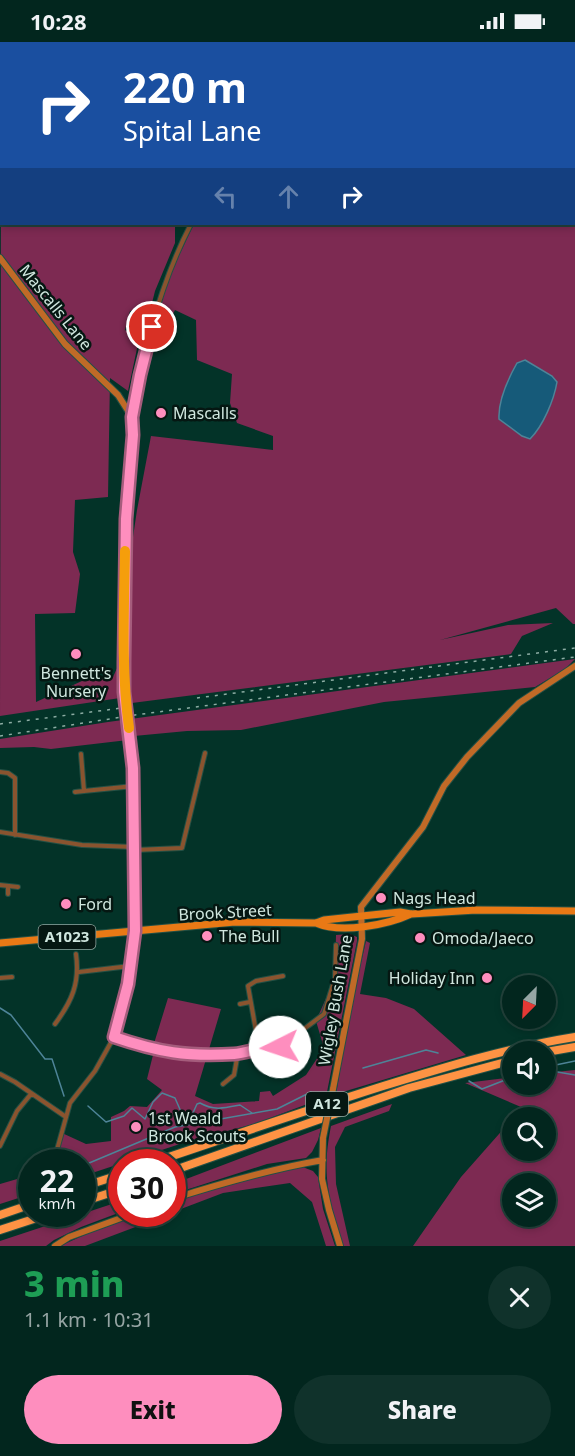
<!DOCTYPE html>
<html lang="en">
<head>
<meta charset="utf-8">
<style>
	:root { --surface:#02261e; --page:#10322b; --text:#f1f3f6; --muted:#96a5a4; --line:#23433c; --accent:#fe8ebe }
	body { margin:0; font-family:"Noto Sans",sans-serif; background:var(--page); color:var(--text); height:100vh; display:flex; flex-direction:column; font-size:22px; white-space:nowrap }
	* { box-sizing:border-box; margin:0 }
	p { font-size:20px; color:var(--muted) }
	.icon { flex:none; width:33px; height:33px; fill:none; stroke:currentColor; stroke-width:2; stroke-linecap:round; stroke-linejoin:round }
	.map { position:relative; height:1204px; overflow:hidden }
	.panel { display:flex; flex-direction:column; background:var(--surface); flex:1 }
	.panel>* { flex:none }
	.guide { position:absolute; left:0px; top:0px; width:576px; height:183px; box-shadow:0 3px 9px #0003,0 0 0 2px var(--line); background:#1a4fa0; color:#fff; overflow:hidden }
	.needle { width:39px; rotate:204deg }
	.controls { position:absolute; left:502px; top:933px; display:grid; gap:12px }
	.controls a { display:grid; place-items:center; width:54px; height:54px; border-radius:50%; background:var(--surface); box-shadow:0 3px 9px #0003,0 0 0 2px var(--line); font-size:30px }
	.speed { position:absolute; left:18px; top:1107px; display:flex; gap:12px; font-size:30px; font-weight:700; text-align:center }
	.speed>* { display:grid; place-content:center; width:78px; height:78px; border-radius:50%; background:var(--surface); box-shadow:0 3px 9px #0003,0 0 0 2px var(--line); line-height:1 }
	.speed small { font-size:15px; font-weight:400 }
	.speed .limit { border:9px solid #d22; background:#fff; color:#111 }
	.pin { position:absolute; display:grid; place-items:center; width:51px; height:51px; color:#fff; margin:-26px; border:3px solid #fff; border-radius:50%; box-shadow:0 2px 6px #0007 }
	.me { position:absolute; width:66px; margin:-33px; rotate:266deg; stroke-linejoin:round; filter:drop-shadow(0 0 4px #0008) }
	.turn { display:flex; align-items:center; gap:21px; height:126px; padding:0 24px; font-size:27px }
	.turn .icon { width:78px; height:78px; stroke-width:2.5 }
	.turn b { display:block; font-size:42px; line-height:51px }
	.lanes { display:flex; align-items:center; height:57px; padding:0 24px; background:#0003; justify-content:center; gap:30px; direction:ltr }
	.lanes .off { opacity:.35 }
	.round { display:grid; place-items:center; flex:none; width:63px; height:63px; border-radius:32px; background:var(--page) }
	.summary { display:flex; align-items:center; justify-content:space-between; height:102px; padding:0 24px }
	h1 { font-size:36px; font-weight:800; line-height:45px; color:#1e9e55 }
	.button { display:flex; gap:12px; margin-top:auto; padding:12px 24px }
	.button a { flex:1; height:69px; border-radius:36px; background:var(--accent); color:#111; font-size:24px; font-weight:800; line-height:69px; text-align:center }
	.button a+a { background:var(--page); color:var(--text) }
	.status { display:flex; justify-content:space-between; align-items:center; height:42px; padding:0 30px; background:var(--surface); direction:ltr }
	.status svg { height:16px; fill:currentColor }
	.map>svg:first-child { display:block }
</style>
</head>
<body>
<div class="status"><b>10:28</b><svg viewBox="0 0 49 12"><path d="M0 12V9h3v3zM5 12V6h3v6zM10 12V3h3v9zM15 12V0h3v12zM26 1h20v11H26zM47 4h2v5h-2z"/></svg></div>
<div class="map">
<svg width="575" height="1204" viewBox="0 0 575 1204">
	<rect width="100%" height="100%" fill="#033328"/>
	<path fill="#7d2a52" fill-rule="evenodd" d="M492,0h83v582h-2l-17,-16 -116,32 68,-15 45,-2 -31,13 -11,18 -379,49 -3,-30 2,-52 -3,-50 9,-61 14,-74 122,14v-14l-36,-13 -7,-20 2,-29 -35,-14 -1,-40 -21,-10 -8,16 -13,-3 6,-28 34,-71h380v-180l-83,-1z
		M1,118l1,64h173v19l-20,48 -4,16 -21,4 -5,19 14,9 -11,52 -18,-13 -2,119 -33,3 -2,52 7,22 -5,39 -40,1 1,88 46,-21 31,-4 5,-11 2,32 -120,18z
		M575,617l-10,10 -30,18 -151,15 -143,28 -54,1 -53,5 -6,4 -77,9 -17,-2 -34,1v-9l108,-17z
		M350,892l7,3v4l-31,156 -72,27 -62,16 -109,36 -1,-14h-32l12,-29 24,11 25,-3v-24l13,-6 6,-5 17,1 15,-17 -15,-11 7,-28 -2,-1 16,-52 53,11 -26,87 18,8 46,-3 1,-9 10,-1 3,5 33,-21 18,-27 -8,-27 19,-43 1,-43z
		M366,899l4,2 -10,51 26,4 28,11 52,46 -130,39 16,-93z
		M575,1028v176h-162l48,-69 52,-59v32h33v-32h-33l8,-11 -56,-24 48,-6v7h33v-11zM513,1142h33v32h-33z
		M392,1062l-3,7 -44,16 -10,20 1,37 14,62h-7c-14,-47 -22,-70 -12,-120z
		M321,1086l-3,12 -6,12 -6,6 -39,6 -94,30v-10z
		M300,1124l13,5 5,6 5,32 12,37h-9l-14,-44 -22,-19 -67,10 -50,19 -1,-10 60,-20z
		M31,1133v19l-31,10v-20z
		M121,1159v11l-40,15 -27,13 -8,6h-46v-5z
		M141,1172h29l-85,32h-25l40,-18z"/>
	<path fill="#165a79" stroke="#4e8498" stroke-width="1.5" d="M525,318l27,16 5,6c-3,18 -14,44 -27,57l-8,-3 -23,-17c-1,-18 9,-40 18,-56z"/>
	<g fill="none" stroke-linecap="round" stroke-linejoin="round">
		<path stroke="#4e8498" stroke-width="1.5" d="M0,966l11,7 34,44h7l12,37
			M546,1025l29,-6
			M363,1026l63,-18 12,3
			M546,1028l29,5
			M469,1039l13,8 31,-12
			M88,1064l18,16 18,-6 8,-8 13,11 8,-17 9,-9 13,5 7,16 10,1 5,-11 3,-1c14,8 25,5 40,2l12,8
			M82,1124l93,-39 102,-18 34,-17"/>
		<g stroke="#245045" stroke-width="6">
			<path id="street" d="M240,2v-2
				M132,375c11,-67 28,-133 59,-193
				M81,712l3,37 50,-5
				M0,730l8,1 7,5v57
				M75,750l9,-1
				M0,790l82,13 52,2
				M135,808l47,-2 23,-95
				M0,843l18,2
				M8,852v-8
				M79,930l51,-6
				M0,936l12,-1
				M240,962l10,-2
				M55,982c17,-23 25,-41 21,-70
				M114,995l52,16 42,2 30,-2 21,-5 21,-1 11,13
				M280,1005l44,-33 11,-36 1,-33
				M259,1006l-11,-62 8,-5 27,-5
				M0,1032l15,8 51,35
				M223,1042l11,-9 4,-22
				M0,1104l17,-35 14,-17
				M55,1115l15,-54 25,-32 19,-34 14,-53 7,-52"/>
		</g>
		<g stroke="#245045" stroke-width="8">
			<path id="secondary" d="M0,216l65,86 53,51 14,22 1,18 -7,84 -3,114 2,59
				M129,686l5,58 1,145
				M333,1047l29,-150 -1,-32 62,-80 21,-41 23,-29 52,-54 56,-37
				M323,1096l-1,41 7,31 11,36
				M172,1157c50,-16 99,-30 151,-39
				M55,1204l14,-9 63,-23"/>
		</g>
		<g stroke="#245045" stroke-width="9">
			<path id="primary" d="M316,881c25,11 71,2 95,-9
				M0,901l235,-21 81,1 8,-3 76,-8 11,2 65,-4 99,1"/>
		</g>
		<g stroke="#245045" stroke-width="10">
			<path id="highway" d="M546,1010l29,-5
				M154,1120c75,-25 150,-51 226,-75 65,-20 127,-39 195,-50
				M172,1129l237,-83 104,-28
				M82,1145l40,-13
				M82,1160l40,-13
				M0,1173l32,-11
				M0,1188l49,-16"/>
		</g>
		<use href="#street" stroke="#8a542f" stroke-width="4"/>
		<use href="#secondary" stroke="#c06a27" stroke-width="6"/>
		<use href="#primary" stroke="#e97915" stroke-width="7"/>
		<use href="#highway" stroke="#fe9344" stroke-width="8"/>
		<path stroke="#8caca3" stroke-width="1.5" stroke-dasharray="3 6" stroke-linecap="butt" d="M197,656l378,-50
			M0,682l129,-17
			M0,694l135,-21 440,-58"/>
		<g stroke="#245045" stroke-width="8" stroke-linecap="butt">
			<path id="secondary-bridge" d="M125,650l4,36
				M323,1096l10,-49"/>
		</g>
		<use href="#secondary-bridge" stroke="#c06a27" stroke-width="6"/>
	</g>
	<g fill="none" stroke-linecap="round" stroke-linejoin="round">
		<g stroke="#a55c7c" stroke-width="15">
			<path id="route" d="M152,285l-12,48 -8,42 1,18 -7,84 -2,143v30l9,76 2,163 -7,53 -14,53c44,15 73,20 120,17 15,-1 29,-9 46,-7"/>
		</g>
		<use href="#route" stroke="#fe8ebe" stroke-width="10"/>
		<path stroke="#f59e0b" stroke-width="10" d="M125,509c-1,59 -4,118 4,177"/>
	</g>
	<g fill="#fe8ebe" stroke="#051712" stroke-width="2">
		<circle cx="161" cy="371" r="6"/>
		<circle cx="76" cy="612" r="6"/>
		<circle cx="381" cy="856" r="6"/>
		<circle cx="66" cy="862" r="6"/>
		<circle cx="207" cy="894" r="6"/>
		<circle cx="420" cy="896" r="6"/>
		<circle cx="487" cy="936" r="6"/>
		<circle cx="136" cy="1085" r="6"/>
	</g>
	<g text-anchor="middle" stroke-width="5" stroke-linejoin="round" paint-order="stroke">
		<g fill="#051712" stroke="#93a9a2" stroke-width="1.5">
			<rect x="38.5" y="883" width="57" height="24" rx="4.5"/>
			<rect x="306" y="1050" width="42" height="24" rx="4.5"/>
		</g>
		<g font-size="15" font-weight="bold" fill="#d0e7df">
			<text x="67" y="900">A1023</text>
			<text x="327" y="1067">A12</text>
		</g>
		<g font-size="16" fill="#d0e7df" stroke="#051712">
			<text transform="translate(56 265) rotate(51)" y="6">Mascalls Lane</text>
			<text transform="translate(225 870) rotate(-3)" y="6">Brook Street</text>
			<text transform="translate(335 958) rotate(-80)" y="6">Wigley Bush Lane</text>
		</g>
		<g font-size="16" fill="#d0e7df" stroke="#051712" text-anchor="start">
			<text x="173" y="377">Mascalls</text>
			<text x="76" y="637" text-anchor="middle">Bennett's<tspan x="76" dy="18">Nursery</tspan></text>
			<text x="393" y="862">Nags Head</text>
			<text x="78" y="868">Ford</text>
			<text x="219" y="900">The Bull</text>
			<text x="432" y="902">Omoda/Jaeco</text>
			<text x="475" y="942" text-anchor="end">Holiday Inn</text>
			<text x="148" y="1082">1st Weald<tspan x="148" dy="18">Brook Scouts</tspan></text>
		</g>
	</g>
</svg>
<div class="controls">
<a><svg class="needle" viewBox="-14 -14 28 28"><path d="M0-13l5 13h-10z" fill="#e53935"/><path d="M0 13l5-13h-10z" fill="#96a5a4"/></svg></a>
<a><svg class="icon" aria-label="sound" viewBox="0 0 24 24"><path d="M4 9h4l5-4v14l-5-4H4zM17 9q2 3 0 6"/></svg></a>
<a><svg class="icon" aria-label="search" viewBox="0 0 24 24"><circle cx="10" cy="10" r="6"/><path d="M15 15l6 6"/></svg></a>
<a><svg class="icon" aria-label="layers" viewBox="0 0 24 24"><path d="M12 4l9 5-9 5-9-5zM3 14l9 5 9-5"/></svg></a>
</div>
<div class="speed"><div>22<small>km/h</small></div><div class="limit">30</div></div>
<div class="pin" style="left:152px;top:285px;background:#d93025"><svg class="icon" aria-label="arrive" viewBox="0 0 24 24"><path d="M6 21V4h12l-3 4 3 4H6"/></svg></div>
<svg class="me" style="left:280px;top:1005px" viewBox="-20 -20 40 40"><circle r="19" fill="#fff"/><path d="M0-13L10 11 0 6-10 11z" fill="#fe8ebe"/></svg>
<div class="guide">
<div class="turn"><svg class="icon" aria-label="right" viewBox="0 0 24 24"><path d="M7 20v-9h11M14 6l5 5-5 5"/></svg><div><b>220 m</b>Spital Lane</div></div>
<div class="lanes"><svg class="icon off" aria-label="left" viewBox="0 0 24 24"><path d="M17 20v-9H6M10 6l-5 5 5 5"/></svg><svg class="icon off" aria-label="ahead" viewBox="0 0 24 24"><path d="M12 20V5M6 11l6-6 6 6"/></svg><svg class="icon" aria-label="right" viewBox="0 0 24 24"><path d="M7 20v-9h11M14 6l5 5-5 5"/></svg></div>
</div>
</div>
<section class="panel">
<div class="summary"><div><h1>3 min</h1><p>1.1 km · 10:31</p></div><a class="round"><svg class="icon" aria-label="close" viewBox="0 0 24 24"><path d="M6 6l12 12M18 6L6 18"/></svg></a></div>
<div class="button"><a>Exit</a><a>Share</a></div>
</section>
</body>
</html>
